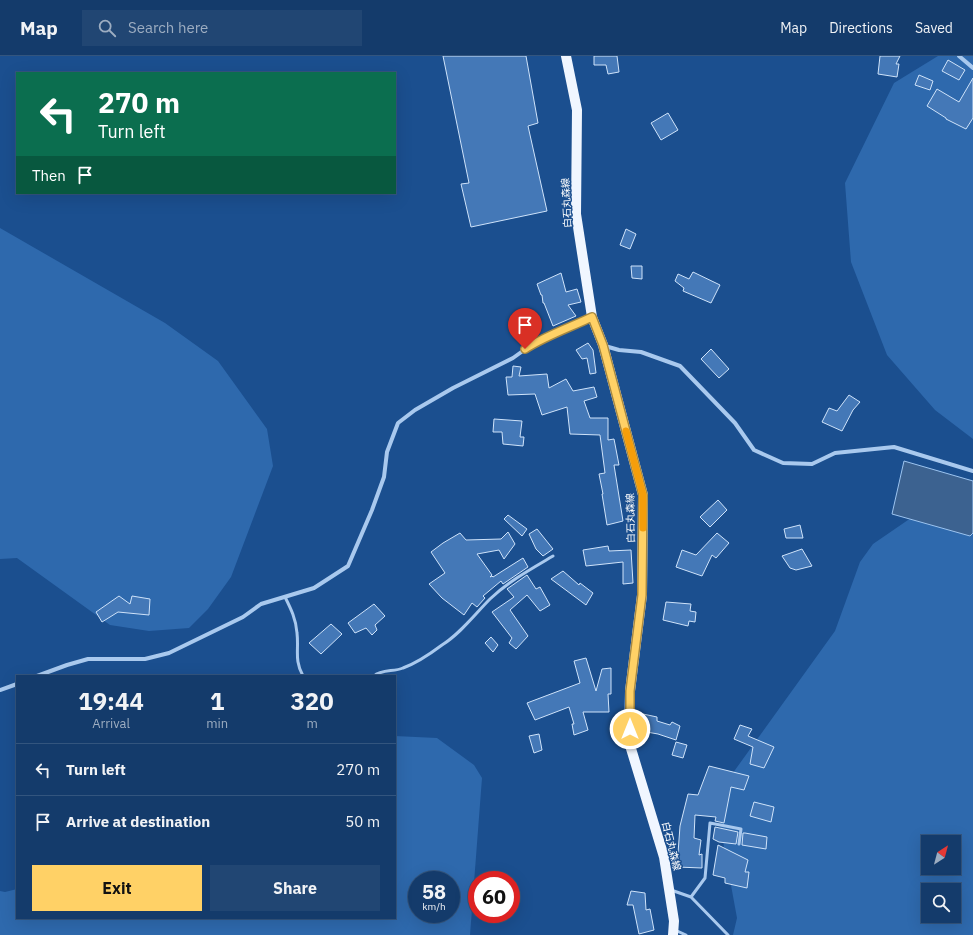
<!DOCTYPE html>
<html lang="en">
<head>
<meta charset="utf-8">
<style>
	:root { --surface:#143b6b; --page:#214673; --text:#f1f3f6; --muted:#9dadc1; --line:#33557e; --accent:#ffd166 }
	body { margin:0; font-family:"IBM Plex Sans","Noto Sans JP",sans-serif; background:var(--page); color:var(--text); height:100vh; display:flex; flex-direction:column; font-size:15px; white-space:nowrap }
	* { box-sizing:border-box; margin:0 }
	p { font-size:13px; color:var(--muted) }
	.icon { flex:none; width:22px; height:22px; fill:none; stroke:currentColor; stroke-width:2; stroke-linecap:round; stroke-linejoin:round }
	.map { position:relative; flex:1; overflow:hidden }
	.sheet { position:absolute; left:16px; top:619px; width:380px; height:244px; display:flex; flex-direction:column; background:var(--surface); border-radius:0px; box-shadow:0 4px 16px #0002,0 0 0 1px var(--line) }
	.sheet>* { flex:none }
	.top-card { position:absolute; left:16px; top:16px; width:380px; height:122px; border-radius:0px; box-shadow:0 4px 16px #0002,0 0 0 1px var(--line); background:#0b6e4f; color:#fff; overflow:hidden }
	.needle { width:26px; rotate:36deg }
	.controls { position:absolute; left:921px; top:779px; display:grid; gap:8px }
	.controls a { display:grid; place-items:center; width:40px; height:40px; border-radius:0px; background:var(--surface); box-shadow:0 4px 16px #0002,0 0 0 1px var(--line); font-size:20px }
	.speed { position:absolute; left:408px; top:815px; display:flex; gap:8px; font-size:20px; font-weight:700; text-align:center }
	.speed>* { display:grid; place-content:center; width:52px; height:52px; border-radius:50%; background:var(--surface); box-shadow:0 4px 16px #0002,0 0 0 1px var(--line); line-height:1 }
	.speed small { font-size:10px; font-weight:400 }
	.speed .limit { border:6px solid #d22; background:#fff; color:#111 }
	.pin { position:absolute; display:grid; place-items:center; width:34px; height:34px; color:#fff; margin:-41px -17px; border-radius:50% 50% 50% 0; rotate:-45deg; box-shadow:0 0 4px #0007 }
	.pin .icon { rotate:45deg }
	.me { position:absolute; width:44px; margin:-22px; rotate:0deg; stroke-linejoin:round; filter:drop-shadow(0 0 3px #0008) }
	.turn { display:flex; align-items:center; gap:14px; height:84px; padding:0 16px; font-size:18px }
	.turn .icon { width:52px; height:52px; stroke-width:2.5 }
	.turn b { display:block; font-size:28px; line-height:34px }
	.then { display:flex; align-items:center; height:38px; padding:0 16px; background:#0003; gap:8px; font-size:15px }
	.eta { display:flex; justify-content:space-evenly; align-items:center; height:68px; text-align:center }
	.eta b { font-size:24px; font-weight:800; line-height:28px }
	.action { display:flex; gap:8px; margin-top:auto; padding:8px 16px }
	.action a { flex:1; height:46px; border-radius:0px; background:var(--accent); color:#111; font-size:16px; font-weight:800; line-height:46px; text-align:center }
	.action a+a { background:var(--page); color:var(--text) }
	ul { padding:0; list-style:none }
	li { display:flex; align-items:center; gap:12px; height:52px; padding:0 16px; border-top:1px solid var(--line) }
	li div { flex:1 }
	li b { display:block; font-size:15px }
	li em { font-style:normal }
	header { display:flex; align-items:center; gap:24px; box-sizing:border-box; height:56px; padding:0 20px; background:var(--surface); border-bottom:1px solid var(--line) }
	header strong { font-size:19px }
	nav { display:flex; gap:22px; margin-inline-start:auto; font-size:14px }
	.search { width:280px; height:36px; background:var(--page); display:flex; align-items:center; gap:10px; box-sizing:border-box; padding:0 14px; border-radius:0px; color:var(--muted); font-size:15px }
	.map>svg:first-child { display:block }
</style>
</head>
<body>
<header>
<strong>Map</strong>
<div class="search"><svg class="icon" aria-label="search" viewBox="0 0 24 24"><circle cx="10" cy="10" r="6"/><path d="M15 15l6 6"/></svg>Search here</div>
<nav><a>Map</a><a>Directions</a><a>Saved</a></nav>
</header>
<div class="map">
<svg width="973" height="879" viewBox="0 0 973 879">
	<rect width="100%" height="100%" fill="#1b4f8f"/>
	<path fill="#2e69ad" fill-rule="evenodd" d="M938,0h35v383l-38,-29 -48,-55 -36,-93 -6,-79 49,-100z
		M0,172l165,95 53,38 49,68 6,37 -42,111 -23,32 -19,19 -40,3 -39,-6 -93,-67 -17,1z
		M943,440l30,14v425h-240l4,-17 -17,-93 10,-48 105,-146 25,-69 13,-18zM928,786h26v26h-26zM928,834h26v26h-26z
		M395,680l42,2 37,27 8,13 -12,157h-470v-44l5,1 12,-3v29h378zM417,824h34v34h-34z"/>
	<path fill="#3c6290" stroke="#9cc4f0" d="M904,405l69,20v52l-3,3 -78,-22z"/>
	<path fill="#4478b7" stroke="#cfe3fa" d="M443,0h83l12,67 -10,3 19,85 -76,16 -10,-43 8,-1z
		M594,0h23l2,16 -11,2 -2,-9h-12z
		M880,0h20l-4,8h3l-2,13 -19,-3z
		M948,4l17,10 -6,10 -17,-9z
		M919,19l14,6 -3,9 -15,-5z
		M973,22v40l-7,11 -20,-10v-1l-19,-12 10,-17 22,13z
		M668,57l10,17 -17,10 -10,-17z
		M626,173l10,5 -6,15 -10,-4z
		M631,210h11v13l-10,-1z
		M693,216l27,13 -9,18 -28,-12 1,-3 -9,-7 3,-7 11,5z
		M561,217l5,19 11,-3 4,13 -13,3 8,11 -23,10 -9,-23h-1l-1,-8h-1l-4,-11z
		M588,287l5,7 3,23 -6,1 -3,-16 -5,1 -6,-9z
		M711,293l18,20 -10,9 -18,-19z
		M513,310l8,1 -2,9 28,-2 2,14 17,-9 7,12 21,-4 3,10 -13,4 6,17h18v22l6,-1 5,26h-5l9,56 -16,4 -5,-31h1l-4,-20 6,-1 -5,-38 -30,-1 -3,-27 -25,8 -7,-21 -27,1 -2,-18h6z
		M849,339l11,7 -7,8 -11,21 -20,-9 7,-14 8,3z
		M494,363l28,2 -2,16h4l-1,9 -20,-2 -1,-12h-9z
		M718,444l9,10 -17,17 -10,-10z
		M508,459l19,14 -5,7 -18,-17z
		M800,469l3,13h-17l-2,-9z
		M537,473l16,20 -10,7 -7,-7 -7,-15z
		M508,476l7,12 -11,15 -5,-9 -22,4 15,21 -2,2 2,-1 1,1 30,-19 5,9 -25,17 -2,-3 -18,15 2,2 -8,9 -5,-4 -8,12 -22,-17 -13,-14 16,-11 -14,-21 12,-9 17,-10 6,7 35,-1z
		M717,477l12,10 -13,15 -4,-3 -10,21 -26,-9 6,-17 14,5z
		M608,490l1,5 22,-1 2,33 -10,1v-22l-37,4 -3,-16z
		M802,493l10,17 -16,4 -6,-2 -8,-12z
		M563,515l16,14 1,-2 13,10 -7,12 -35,-26z
		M527,519l9,14 4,-2 10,18 -10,6 -13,-16 -17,15 18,26 -12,13 -7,-6 3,-5 -20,-26 22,-15 -7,-8z
		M119,540l11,8 2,-8 18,3 -1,16 -31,-3 -16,10 -6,-10z
		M666,546l25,2 -1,7 6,1 -1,10 -6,-1 -1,5 -25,-6z
		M374,548l11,12 -10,9 2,5 -5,5 -6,-7 -11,5 -7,-10z
		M331,568l11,10 -21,20 -12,-11z
		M491,581l7,8 -5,7 -8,-9z
		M586,602l10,33 6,-22 9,-1v26h-3l1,18h-26l5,18 -14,5 -2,-11h2l-5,-17 -34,13 -8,-17 53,-20 -6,-22z
		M643,658l14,3v4l13,4 2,-3 8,4 -4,14 -18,-6 -17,-3z
		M740,669l12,4 -4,7 26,11 -10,21 -14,-4 3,-17 -19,-8z
		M539,678l3,16 -8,3 -5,-17z
		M676,686l11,3 -4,13 -11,-3z
		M709,710l40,10 -5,14 -13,-3 -7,36 -9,-2 1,-4 -21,-2 -1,23 7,2 -2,15 3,-1v14l-25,-1 3,-41 8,-32 10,1z
		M754,746l20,5 -3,15 -21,-6z
		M715,771l23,5 -2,12 -17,-2 -6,-3z
		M743,777h2l22,4 -1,12 -24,-4z
		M718,789l30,15 -3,12h4l-2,16 -22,-5v-5l-12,-3z
		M631,835l14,2 1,17 4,-1 4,21 -15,4 -6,-29h-6z"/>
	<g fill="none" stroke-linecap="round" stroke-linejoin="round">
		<path stroke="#a9c9ee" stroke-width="3" d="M285,541c6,12 11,22 12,36 2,17 -3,27 6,43
			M374,620c7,-7 20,-4 29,-8 14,-5 27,-14 39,-23 19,-12 33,-31 48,-46 19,-18 41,-30 63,-43
			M671,834l20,7 37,38
			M691,841l14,-19 5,-55 31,6 -2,15
			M675,874l11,5"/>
		<path stroke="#a9c9ee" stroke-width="4" d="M959,0l14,12
			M605,290l14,4 22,2 39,14 55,57 19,27 29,13 29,1 23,-11 59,-6 79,24
			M37,620l30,-11 21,-6h57l24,-6 74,-36 18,-13 53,-16 34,-22 24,-56 12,-33 3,-25 11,-29 17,-13 38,-22 60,-30 25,-18 20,-7 34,-16
			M0,634l17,-6"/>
		<path stroke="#f0f6ff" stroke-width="10" d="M566,0l11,54 -1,104 16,103 11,28 40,150 -1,100 -12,96 -1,51 35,115 10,64 -1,14"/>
	</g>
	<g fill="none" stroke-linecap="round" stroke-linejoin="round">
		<g stroke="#a68842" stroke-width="10">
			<path id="route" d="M525,293c20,-13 46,-22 67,-32l11,28 40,150 -1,100 -12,96v38"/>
		</g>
		<use href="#route" stroke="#ffd166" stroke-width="7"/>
		<path stroke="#f59e0b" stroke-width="7" d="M626,375l17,64v33"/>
	</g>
	<g text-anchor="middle" stroke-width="3" stroke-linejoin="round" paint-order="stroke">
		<g font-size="10" fill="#fff" stroke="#1b4f8f">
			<text transform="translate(566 147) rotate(-93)" y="4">白石丸森線</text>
			<text transform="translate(630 462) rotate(-91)" y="4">白石丸森線</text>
			<text transform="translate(672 790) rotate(76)" y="4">白石丸森線</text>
		</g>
	</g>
</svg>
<div class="controls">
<a><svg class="needle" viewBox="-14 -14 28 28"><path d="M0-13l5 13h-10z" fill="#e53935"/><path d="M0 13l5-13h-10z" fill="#9dadc1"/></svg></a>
<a><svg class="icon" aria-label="search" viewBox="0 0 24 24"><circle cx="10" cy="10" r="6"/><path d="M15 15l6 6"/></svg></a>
</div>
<div class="speed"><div>58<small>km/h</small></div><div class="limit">60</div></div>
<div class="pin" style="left:525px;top:293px;background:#d93025"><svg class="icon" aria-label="arrive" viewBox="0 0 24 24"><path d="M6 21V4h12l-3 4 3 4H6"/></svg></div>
<svg class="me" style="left:630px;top:673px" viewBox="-20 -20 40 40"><circle r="17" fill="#ffd166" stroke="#fff" stroke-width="3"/><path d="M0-11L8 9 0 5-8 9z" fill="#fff"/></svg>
<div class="top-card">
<div class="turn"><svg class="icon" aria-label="left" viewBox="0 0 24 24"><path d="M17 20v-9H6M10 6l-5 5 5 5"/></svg><div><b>270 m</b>Turn left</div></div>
<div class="then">Then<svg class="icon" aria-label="arrive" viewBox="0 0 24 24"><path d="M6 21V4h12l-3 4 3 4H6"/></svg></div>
</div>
<section class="sheet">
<div class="eta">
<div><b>19:44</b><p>Arrival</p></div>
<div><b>1</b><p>min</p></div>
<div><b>320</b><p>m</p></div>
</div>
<ul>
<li><svg class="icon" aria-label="left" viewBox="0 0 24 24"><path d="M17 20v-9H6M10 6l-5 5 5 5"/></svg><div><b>Turn left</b></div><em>270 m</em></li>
<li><svg class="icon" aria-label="arrive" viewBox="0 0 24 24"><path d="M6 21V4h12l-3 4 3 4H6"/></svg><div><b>Arrive at destination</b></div><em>50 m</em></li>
</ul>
<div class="action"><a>Exit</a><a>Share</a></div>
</section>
</div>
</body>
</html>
